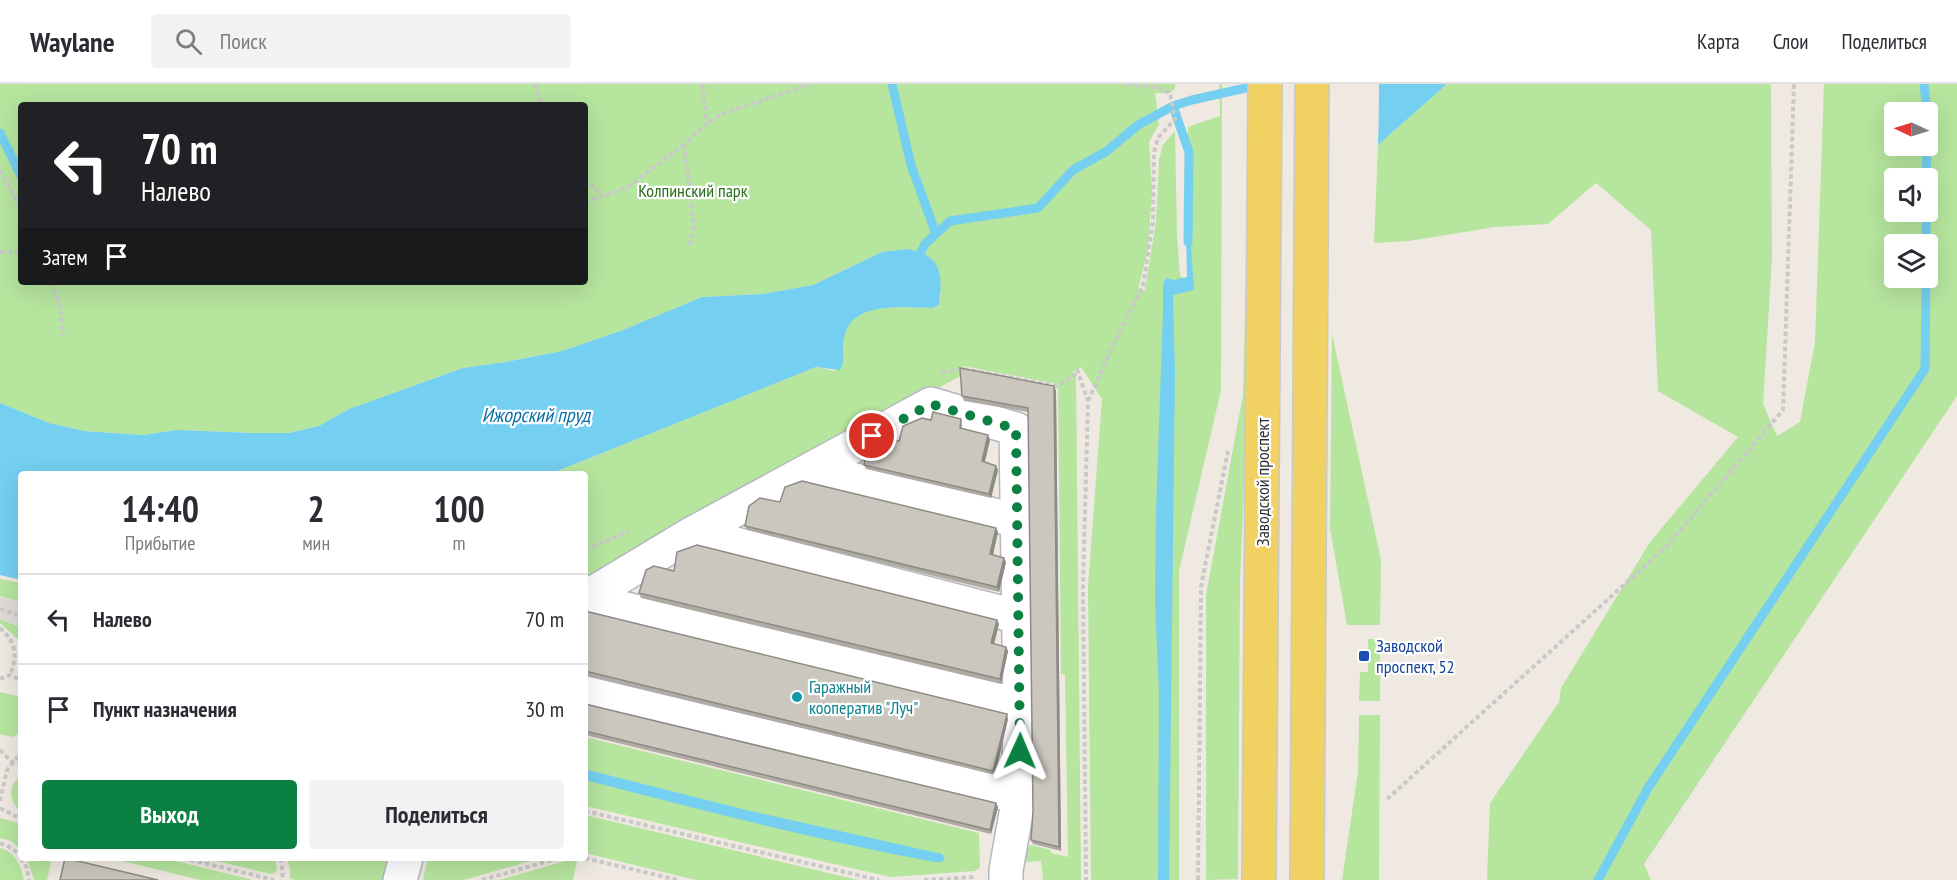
<!DOCTYPE html>
<html lang="ru">
<head>
<meta charset="utf-8">
<style>
	:root { --surface:#fff; --page:#f2f2f3; --text:#2b2b33; --muted:#7c7c81; --line:#e1e1e2; --accent:#0b8043 }
	body { margin:0; font-family:"PT Sans Narrow",sans-serif; background:var(--page); color:var(--text); height:100vh; display:flex; flex-direction:column; font-size:22px; white-space:nowrap }
	* { box-sizing:border-box; margin:0 }
	p { font-size:20px; color:var(--muted) }
	.icon { flex:none; width:33px; height:33px; fill:none; stroke:currentColor; stroke-width:2; stroke-linecap:round; stroke-linejoin:round }
	.map { position:relative; flex:1; overflow:hidden }
	.side { position:absolute; left:18px; top:387px; width:570px; height:390px; display:flex; flex-direction:column; background:var(--surface); border-radius:6px; box-shadow:0 6px 24px #0002 }
	.side>* { flex:none }
	.banner { position:absolute; left:18px; top:18px; width:570px; height:183px; border-radius:6px; box-shadow:0 6px 24px #0002; background:#202124; color:#fff; overflow:hidden }
	.needle { width:39px; rotate:274deg }
	.tools { position:absolute; left:1884px; top:18px; display:grid; gap:12px }
	.tools a { display:grid; place-items:center; width:54px; height:54px; border-radius:6px; background:var(--surface); box-shadow:0 6px 24px #0002; font-size:30px }
	.pin { position:absolute; display:grid; place-items:center; width:51px; height:51px; color:#fff; margin:-26px; border:3px solid #fff; border-radius:50%; box-shadow:0 2px 6px #0007 }
	.me { position:absolute; width:66px; margin:-33px; rotate:1deg; stroke-linejoin:round; filter:drop-shadow(0 0 4px #0008) }
	.turn { display:flex; align-items:center; gap:21px; height:126px; padding:0 24px; font-size:27px }
	.turn .icon { width:78px; height:78px; stroke-width:2.5 }
	.turn b { display:block; font-size:42px; line-height:51px }
	.then { display:flex; align-items:center; height:57px; padding:0 24px; background:#0003; gap:12px; font-size:22px }
	.eta { display:flex; justify-content:space-evenly; align-items:center; height:102px; text-align:center }
	.eta b { font-size:36px; font-weight:800; line-height:42px }
	.cta { display:flex; gap:12px; margin-top:auto; padding:12px 24px }
	.cta a { flex:1; height:69px; border-radius:6px; background:var(--accent); color:#fff; font-size:24px; font-weight:800; line-height:69px; text-align:center }
	.cta a+a { background:var(--page); color:var(--text) }
	ul { padding:0; list-style:none }
	li { display:flex; align-items:center; gap:18px; height:90px; padding:0 24px; border-top:2px solid var(--line) }
	li div { flex:1 }
	li b { display:block; font-size:22px }
	li em { font-style:normal }
	header { display:flex; align-items:center; gap:36px; box-sizing:border-box; height:84px; padding:0 30px; background:var(--surface); border-bottom:2px solid var(--line) }
	header strong { font-size:28px }
	nav { display:flex; gap:33px; margin-inline-start:auto; font-size:21px }
	.search { width:420px; height:54px; background:var(--page); display:flex; align-items:center; gap:15px; box-sizing:border-box; padding:0 21px; border-radius:6px; color:var(--muted); font-size:22px }
	.map>svg:first-child { display:block }
</style>
</head>
<body>
<header>
<strong>Waylane</strong>
<div class="search"><svg class="icon" aria-label="search" viewBox="0 0 24 24"><circle cx="10" cy="10" r="6"/><path d="M15 15l6 6"/></svg>Поиск</div>
<nav><a>Карта</a><a>Слои</a><a>Поделиться</a></nav>
</header>
<div class="map">
<svg width="1957" height="796" viewBox="0 0 1957 796">
	<rect width="100%" height="100%" fill="#efe9e1"/>
	<path fill="#b6e59e" fill-rule="evenodd" d="M0,0h1175v4l-5,5h-15l4,31 -10,18 3,49 -4,59 -10,39 7,1 11,-69 3,-61 4,-15 12,-14 2,104 3,40 3,5 4,-1 1,-152 32,-11 -1,-32h3l-1,306 -42,181v309h-88l-3,-293 14,-188 -21,-32 -8,5 3,5 5,503h-38l-2,-19 -18,1 1,-13 7,-4 20,5v3l17,4 -3,-183h-4l-3,-290 -95,-18 -1,9 -377,207v-108h-35l266,-107 19,4c4,-14 5,-34 13,-46 16,-23 60,-17 85,-17l6,-3 2,-12 -34,-44 -25,3 -69,33 -51,9 -60,3 -79,33 -61,21 -56,11 -43,6 -114,41 -30,17 -30,7h-36l-76,-3 -34,5 -59,-4 -35,-8 -49,-20zM21,21h564v177h-564z
		M1447,0h324l1,175 -9,145 14,32 23,-14 15,-80 9,-258h133v312l-313,468 7,16h-164l3,-77 69,-101 2,-14 89,-146 88,-105 -80,-46 -7,-161 -55,-47 -48,41 -53,3 -86,14 -35,2 4,-98zM1894,28h34v34h-34zM1894,94h34v34h-34zM1894,160h34v34h-34z
		M1248,104l-1,232 -7,160 -2,299 -32,1v-285l37,-200z
		M1332,250l49,226 -1,65h-33l-17,-96z
		M0,495l21,4v19l-21,-6z
		M0,535l21,8v15l-21,-19z
		M1368,555h12v62h-21l1,-29h8z
		M0,608l21,5v36l-9,4 -12,-3z
		M1359,631h21l-1,165h-37l16,-108z
		M585,653l394,96 1,34 -5,4 -85,6 -305,-71z
		M21,692v36c-12,-11 -14,-26 0,-36z
		M585,731l273,65h-162l-111,-27z
		M0,734l21,6v26l-10,-9 -11,-3z
		M0,764c15,3 21,18 24,32h-24z
		M27,774h25l-5,22h-13z
		M110,774h53l90,22h-53z
		M204,774h71l2,11 -2,4 -4,1z
		M287,774h104l-6,22h-89l-6,-1v-10z
		M428,774h113l-77,22h-41z
		M568,776l9,1 -4,19h-74z"/>
	<path fill="#dfdcd8" d="M0,513l21,5v25l-21,-8z"/>
	<path fill="#75cff0" d="M1379,0h68l-69,61z
		M1186,148h4l4,58 -21,5 2,77 -6,508h-11l1,-188 -4,-90 1,-90 7,-201v-27l3,-6 8,2 13,-3z
		M907,165c35,6 36,25 32,56l-6,3c-29,0 -82,-8 -89,30 -3,11 2,22 -4,32l-24,-3 -266,107h-529v106l-21,-5v-172l49,20 35,8 59,4 34,-5 76,3h36l30,-7 30,-17 114,-41 43,-6 56,-11 61,-21 79,-33 60,-3 51,-9 69,-33z
		M585,681l3,5 158,40 196,44 3,4 -3,4h-8c-118,-22 -233,-52 -349,-82z"/>
	<path fill="#efe9e1" d="M1376,0h3l-1,61 -3,1z"/>
	<g fill="none" stroke-linecap="round" stroke-linejoin="round">
		<path stroke="#75cff0" stroke-width="9" d="M892,0l19,81 25,69
			M1924,0l3,28
			M1173,22l16,46 -1,90
			M0,49l21,43
			M1926,94l1,-32
			M1926,160v-32
			M921,168l4,-8 25,-23 88,-13 35,-38 34,-19 31,-26 35,-19 19,-6 67,-15
			M1598,796l50,-92 277,-419 1,-91"/>
		<g stroke="#b4b7c1" stroke-width="36">
			<path id="minor" d="M812,385l206,52
				M693,449l326,84
				M585,514l108,-65 238,-129 85,25 4,276 -1,92 -13,73v10
				M585,515l435,106
				M585,609l434,104
				M400,796l6,-22"/>
		</g>
		<g stroke="#c9c9c9" stroke-width="36">
			<path id="major" d="M1259,796l6,-796
				M1307,796l5,-796"/>
		</g>
		<path stroke="#c9c9c9" stroke-width="4" stroke-dasharray="4.5 3" stroke-linecap="butt" d="M535,0l7,21
			M702,0l5,39
			M684,60l10,82 -4,19
			M0,86l21,39
			M585,94l17,19
			M585,118l43,-15 56,-43 23,-21 15,-9 88,-30
			M0,168h21
			M52,198l8,25 3,29
			M1077,285l11,32 -5,186 3,293
			M942,288l21,-3 94,17 22,-14
			M1088,317l33,-73 22,-42 10,-65 1,-69 4,-14 17,-19 -5,-26 -11,-5 -35,-4
			M585,466l44,-19
			M0,525l21,7
			M0,544c16,14 18,27 10,47
			M0,595l10,-4 11,5
			M0,666l12,12 9,2
			M1387,715l280,-253 116,-136 11,-326
			M0,717l7,-31 14,-17
			M0,724l21,11
			M585,727l294,69
			M0,759l12,5 9,9
			M21,774l6,10 2,12
			M183,774l91,22
			M281,774l2,22
			M585,774l93,22
			M482,796l77,-22
			M924,796l50,-3
			M1198,796l3,-294 27,-135"/>
		<use href="#minor" stroke="#fff" stroke-width="33"/>
		<use href="#major" stroke="#f2d163" stroke-width="33"/>
	</g>
	<path fill="#afaba4" d="M1054,302l2,5 5,460 -28,-7 -2,-4 2,-29 -5,-399 -64,-11 -2,-5z
		M961,335l1,5v4l26,7 2,5 -6,22 14,8 -7,28 -125,-29 -2,-4 35,-24z
		M780,418l218,30 -5,23 13,7 -7,30 -252,-62 -2,-4z
		M674,487l323,49 2,4 -5,20 12,3 2,4 -7,33 -360,-86 -2,-5z
		M585,527l423,108 -13,56 -410,-100z
		M585,620l411,99 2,4 -7,27 -406,-99z"/>
	<path fill="#8e8b86" d="M1054,302l2,5 5,460 -2,-4z
		M988,351l2,5 -6,26 -2,-5z
		M996,382l2,4 -7,28 -2,-4z
		M996,444l2,4 -6,27 -2,-5z
		M1004,474l2,4 -7,30 -2,-5z
		M997,536l2,4 -6,24 -2,-5z
		M1006,563l2,4 -7,33 -1,-5z
		M1007,630l1,5 -13,56 -2,-4z
		M996,719l2,4 -7,27 -1,-4z"/>
	<path fill="#cbc7bf" stroke="#8e8b86" stroke-width="1.5" d="M960,284l94,18 5,461 -28,-7 2,-29 -5,-403 -66,-12z
		M933,328l28,7 -1,9 28,7 -6,26 14,5 -7,28 -125,-29 4,-21 13,-7 18,4 4,-15 19,-8 9,2z
		M802,397l194,47 -6,26 14,4 -7,29 -252,-61 4,-20 11,-8 20,4 5,-15z
		M697,461l300,75 -6,23 15,4 -6,32 -361,-86 7,-23 8,-4 20,5 3,-19z
		M585,527l422,103 -14,57 -408,-100z
		M585,620l411,99 -6,27 -405,-99z
		M65,774l93,22h-98z"/>
	<g fill="none" stroke-linecap="round" stroke-linejoin="round">
		<path stroke="#0b8043" stroke-width="10" stroke-dasharray="0 18" d="M872,352l59,-32 85,25 4,322"/>
	</g>
	<rect fill="#1a4fb4" stroke="#fff" stroke-width="2" x="1358" y="566" width="12" height="12" rx="3"/>
	<circle fill="#0f9aa8" stroke="#fff" stroke-width="2" cx="797" cy="613" r="6"/>
	<g text-anchor="middle" stroke-width="4.5" stroke-linejoin="round" paint-order="stroke">
		<g font-size="18" fill="#2c6e1b" stroke="#fff">
			<text x="693" y="113">Колпинский парк</text>
		</g>
		<g font-size="18" fill="#2e2e2e" stroke="#fff">
			<text transform="translate(1263 398) rotate(-90)" y="6">Заводской проспект</text>
		</g>
		<g font-size="18" fill="#164399" stroke="#fff" text-anchor="start">
			<text x="1376" y="568">Заводской<tspan x="1376" dy="21">проспект, 52</tspan></text>
		</g>
		<g font-size="18" fill="#0d838f" stroke="#fff" text-anchor="start">
			<text x="809" y="609">Гаражный<tspan x="809" dy="21">кооператив "Луч"</tspan></text>
		</g>
		<g font-size="20" font-style="italic" fill="#0d6fa3" stroke="#fff">
			<text x="536" y="338">Ижорский пруд</text>
		</g>
	</g>
</svg>
<div class="tools">
<a><svg class="needle" viewBox="-14 -14 28 28"><path d="M0-13l5 13h-10z" fill="#e53935"/><path d="M0 13l5-13h-10z" fill="#7c7c81"/></svg></a>
<a><svg class="icon" aria-label="sound" viewBox="0 0 24 24"><path d="M4 9h4l5-4v14l-5-4H4zM17 9q2 3 0 6"/></svg></a>
<a><svg class="icon" aria-label="layers" viewBox="0 0 24 24"><path d="M12 4l9 5-9 5-9-5zM3 14l9 5 9-5"/></svg></a>
</div>
<div class="pin" style="left:872px;top:352px;background:#d93025"><svg class="icon" aria-label="arrive" viewBox="0 0 24 24"><path d="M6 21V4h12l-3 4 3 4H6"/></svg></div>
<svg class="me" style="left:1020px;top:667px" viewBox="-20 -20 40 40"><path d="M0-17L14 15 0 8-14 15z" fill="#0b8043" stroke="#fff" stroke-width="4"/></svg>
<div class="banner">
<div class="turn"><svg class="icon" aria-label="left" viewBox="0 0 24 24"><path d="M17 20v-9H6M10 6l-5 5 5 5"/></svg><div><b>70 m</b>Налево</div></div>
<div class="then">Затем<svg class="icon" aria-label="arrive" viewBox="0 0 24 24"><path d="M6 21V4h12l-3 4 3 4H6"/></svg></div>
</div>
<section class="side">
<div class="eta">
<div><b>14:40</b><p>Прибытие</p></div>
<div><b>2</b><p>мин</p></div>
<div><b>100</b><p>m</p></div>
</div>
<ul>
<li><svg class="icon" aria-label="left" viewBox="0 0 24 24"><path d="M17 20v-9H6M10 6l-5 5 5 5"/></svg><div><b>Налево</b></div><em>70 m</em></li>
<li><svg class="icon" aria-label="arrive" viewBox="0 0 24 24"><path d="M6 21V4h12l-3 4 3 4H6"/></svg><div><b>Пункт назначения</b></div><em>30 m</em></li>
</ul>
<div class="cta"><a>Выход</a><a>Поделиться</a></div>
</section>
</div>
</body>
</html>
